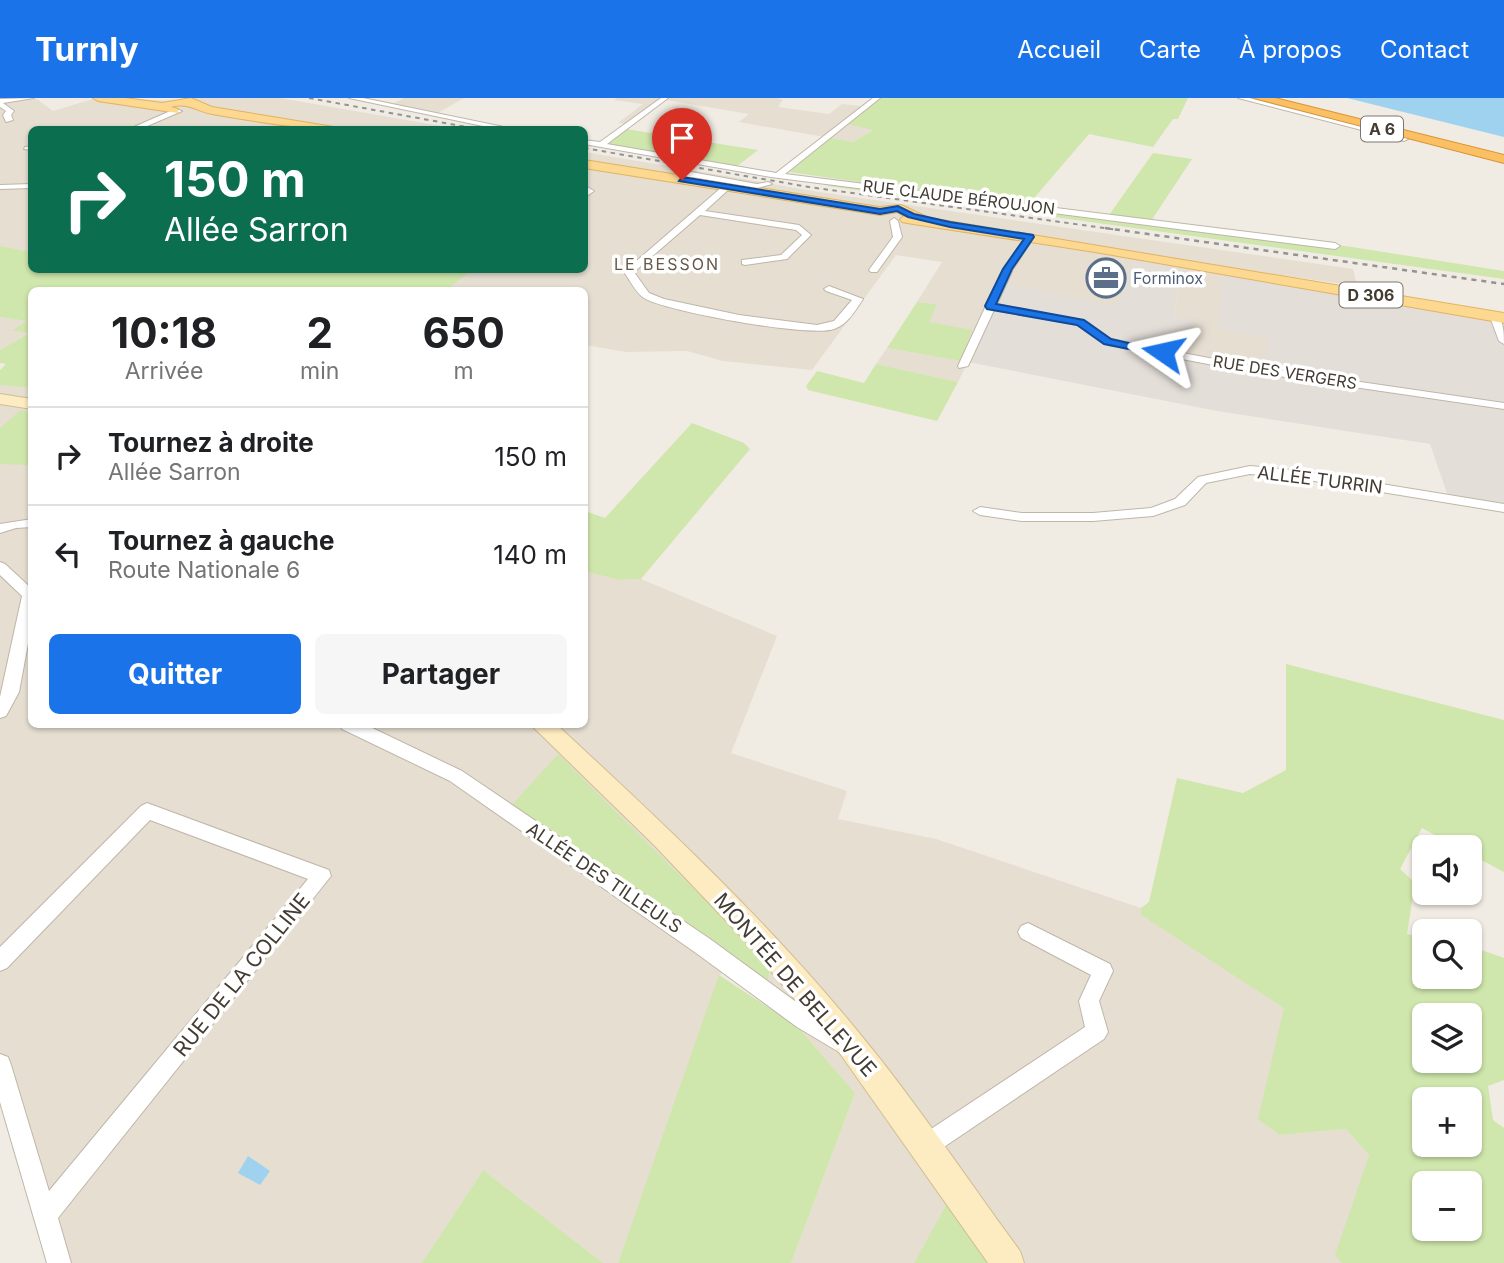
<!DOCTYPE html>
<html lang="fr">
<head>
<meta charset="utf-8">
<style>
	:root { --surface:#fff; --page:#f6f6f6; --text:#202124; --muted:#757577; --line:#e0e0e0; --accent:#1a73e8 }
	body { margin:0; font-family:Inter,sans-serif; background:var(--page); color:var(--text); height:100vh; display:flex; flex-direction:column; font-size:26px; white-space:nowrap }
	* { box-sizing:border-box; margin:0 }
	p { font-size:23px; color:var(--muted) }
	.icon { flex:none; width:38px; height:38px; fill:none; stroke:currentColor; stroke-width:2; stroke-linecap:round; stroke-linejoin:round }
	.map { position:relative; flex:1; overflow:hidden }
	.panel { position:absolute; left:28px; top:189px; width:560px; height:441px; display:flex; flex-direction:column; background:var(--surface); border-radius:10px; box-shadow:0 2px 5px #0004 }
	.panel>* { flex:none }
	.hud { position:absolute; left:28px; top:28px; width:560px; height:147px; border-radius:10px; box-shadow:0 2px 5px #0004; background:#0b6e4f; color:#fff; overflow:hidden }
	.tools { position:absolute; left:1412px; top:737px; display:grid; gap:14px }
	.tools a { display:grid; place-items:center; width:70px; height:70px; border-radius:10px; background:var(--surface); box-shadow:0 2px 5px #0004; font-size:35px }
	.pin { position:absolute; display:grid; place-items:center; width:60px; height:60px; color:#fff; margin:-72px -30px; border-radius:50% 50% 50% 0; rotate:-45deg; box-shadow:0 0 7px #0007 }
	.pin .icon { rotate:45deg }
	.me { position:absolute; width:77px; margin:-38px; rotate:281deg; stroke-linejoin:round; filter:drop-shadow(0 0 5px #0008) }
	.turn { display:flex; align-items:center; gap:24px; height:147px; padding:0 21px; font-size:32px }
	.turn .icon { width:91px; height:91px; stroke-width:2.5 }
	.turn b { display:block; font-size:49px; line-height:60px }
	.eta { display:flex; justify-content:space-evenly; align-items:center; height:119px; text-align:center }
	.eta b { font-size:42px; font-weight:700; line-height:49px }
	.cta { display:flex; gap:14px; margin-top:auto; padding:14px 21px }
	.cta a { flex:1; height:80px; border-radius:10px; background:var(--accent); color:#fff; font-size:28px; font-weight:700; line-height:80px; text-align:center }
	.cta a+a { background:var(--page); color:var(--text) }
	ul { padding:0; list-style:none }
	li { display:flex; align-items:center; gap:21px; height:98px; padding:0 21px; border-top:2px solid var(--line) }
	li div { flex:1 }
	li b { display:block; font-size:26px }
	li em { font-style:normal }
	header { display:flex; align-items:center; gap:42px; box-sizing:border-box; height:98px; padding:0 35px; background:var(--accent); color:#fff }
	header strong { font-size:33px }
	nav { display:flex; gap:38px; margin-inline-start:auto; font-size:24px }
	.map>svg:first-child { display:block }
</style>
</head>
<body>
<header>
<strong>Turnly</strong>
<nav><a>Accueil</a><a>Carte</a><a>À propos</a><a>Contact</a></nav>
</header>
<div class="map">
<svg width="1504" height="1165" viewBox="0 0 1504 1165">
	<rect width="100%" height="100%" fill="#f1ece3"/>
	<path fill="#e5ded1" d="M96,0l85,3 8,-3h91l178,31 -426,1 -1,122 -31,-6v-143l37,-4 16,12z
		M404,0h60l-26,15 -46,-9z
		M617,0h161l5,2 -5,7 51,7 13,-10 27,3 -20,17 25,5 -21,13 -114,-20 10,-8 -83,-14 -34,25 -14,-2 25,-19 -29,-4z
		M585,54l234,40 534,77 4,17 -98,-14 9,66 -2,29 -96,-17 3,-22 21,-8 -20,-3 8,-49 -65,39 -110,-22 -49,97 -82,-18 11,-16 74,13 -33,-39 9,-18 -20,-2 25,-40 -46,-7 -84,115 -89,-9 -36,-10 -61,1 -41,-7 -1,-55h-138l26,-20h112z
		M0,219l28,4 -15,8 17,3 -30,18z
		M0,287l31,3 1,336h552l1,-148 2,-4 32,8 22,-1 136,57 -46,117 116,38 -9,28 98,20 205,69v7l144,93 -5,127 66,-6 23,26 -33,100 6,8h-349l-45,-60 -34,60h-123l64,-170 -57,-66 -30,-46 2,-16 -42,-11 -110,309h-15l-120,-93 -61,93h-363l-59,-198z"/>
	<path fill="#e3ded8" d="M1132,162l50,8 -8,48 21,4 -3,11 -19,-3 -3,22 95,17 3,-29 -51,-9 6,-55 281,47v184l-56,-9 -18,-52 -213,-33 -249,-49 39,-78 110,22z"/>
	<path fill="#cfe6ac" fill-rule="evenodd" d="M881,0h307l-10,21h-5l-20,28 -64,-13 -60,70 -69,-12 -17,2 -154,-22 42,-34 22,4 20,-12 -25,-6z
		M626,31l132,21 -22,17 -130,-23z
		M1153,55l39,6 -41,62 -42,-6z
		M829,85l523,64 152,24v8l-676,-93z
		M0,148l31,6 1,18h440l-26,20h-414l-1,98 -31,-3v-15l6,-6 -6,-1v-13l29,-17 -17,-3 15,-9 -27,-4z
		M917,204l20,2 -8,18 43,8 -11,31 -74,-13z
		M876,266l82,18 -21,39 -129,-31 -2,-4 11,-15 47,12z
		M21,312l10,3v49l-4,3 -27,-1v-36z
		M692,325l52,20 6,6 -109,130 -22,1 -32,-8 -2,4v-65l20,7z
		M1286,566l218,56v152l-34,-18v-7h-13l-35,-19 -22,41 15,14 -8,51 17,4v38h46v-30l34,12v122l-16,6 5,34 11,8v135h-162l-7,-8 34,-100 -23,-26 -66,6 -22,-16 26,-111 -143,-93v-7l8,-6 28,-124 66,15 43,-23zM1424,917h46v45h-46zM1424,1001h46v45h-46zM1424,1085h46v45h-46z
		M558,656l212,211 -2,16 -257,-175z
		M719,877l79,52 57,66 -64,170h-173z
		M483,1072l120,93h-181z
		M948,1104l45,61h-79z"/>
	<path fill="#9fd2ee" d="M1347,0h157v39z
		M248,1058l22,15 -10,14 -22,-12z"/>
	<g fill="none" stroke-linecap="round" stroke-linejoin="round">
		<g stroke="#bfb6a9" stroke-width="2">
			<path id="street" d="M34,0l-31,5 11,8 -3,4 2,5 -7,2 -3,-7 3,-4 -6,-4v-8z
				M349,0h14l156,32h-17z
				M661,0h7l-61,46 169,29 97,-75h7l-95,76 550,69 5,3 -5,3 -564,-72 -187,-33v-4l16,2z
				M1238,0h11l159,41 -4,2z
				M175,11l7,2 -44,19h-11z
				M32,48v4l-8,-1 1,-2z
				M691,74l66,12 11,-2 4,2 -15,4 -65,-11 -10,4 -4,-2z
				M32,86v4l-32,1v-4z
				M584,87l10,6 -10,7z
				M722,89l7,2 -24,22 94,14 12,10 -24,24 -42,6 -3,-1v-4l39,-5 21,-20 -6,-5 -96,-15 -66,57 15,21 15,6 75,16 78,10 17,-4 18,-21 -26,-9 -2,-2 5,-3 34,13c-8,12 -15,25 -29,30 -23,9 -170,-18 -190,-31 -9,-6 -14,-18 -20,-26l2,-2z
				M894,120l4,3 4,16 -25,35h-6l-2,-2 24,-33 -3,-16z
				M1030,136l4,3 -21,32 -16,35 88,17 26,18 134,26 259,38v6l-259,-38 -137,-26 -30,-20 -84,-15 -26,56 -9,2 -1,-2 45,-97 24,-34z
				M1495,216c9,5 9,20 9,30l-5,-3 -9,-24z
				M1250,368l52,5 202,33v8l-202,-33 -52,-5 -44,9 -21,22 -32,11 -60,5h-71l-42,-6 -7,-4 7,-4 42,6h71l58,-5 24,-9 23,-22z
				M32,421v8l-16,1 -16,5v-9z
				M0,464l5,2 27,25v33l-13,70 -13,24 -6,2v-21l22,-101 -22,-21z
				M340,626h24l98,47 248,168 101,74 36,20 3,8 -3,8 -8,3 -42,-25 -101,-74 -246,-172 -108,-52z
				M147,705l182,67 2,6 -273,342 13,45h-24l-47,-161v-48l8,3 3,8 38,126 259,-312 -158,-59 -143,148 -7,3v-24l141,-141z
				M1028,825l82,41 3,7 -14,30 9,31 -4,7 -172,116 -8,3 -8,-3 -3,-8 3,-8 169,-112 -6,-26 12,-26 -70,-37 -3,-6 3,-6z"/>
		</g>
		<g stroke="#d1bd93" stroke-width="2">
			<path id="secondary" d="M0,296l32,5v10l-32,-5z
				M530,626h26c107,99 212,197 304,310 57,69 107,145 160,217l4,12h-36l-147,-208 -91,-109 -96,-101z"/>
		</g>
		<g stroke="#e1b362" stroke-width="2">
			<path id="primary" d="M93,0h32l37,5 29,-5 21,9 140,23c-47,0 -94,-8 -140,-16 -16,-3 -24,-12 -41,-7l7,2v4l-80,-12z
				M584,62l295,47 22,-2 28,13 575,95v10l-409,-71 -188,-29 -5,-1 -2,-3 4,-3 -7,-4 -17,3 -296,-47z"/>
		</g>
		<g stroke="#da9434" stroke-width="2">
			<path id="highway" d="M1254,0h21l229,57v8z"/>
		</g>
		<use href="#street" fill="#fff" fill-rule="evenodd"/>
		<use href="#secondary" fill="#fdebc1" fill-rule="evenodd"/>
		<use href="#primary" fill="#fcd891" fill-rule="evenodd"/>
		<use href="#highway" fill="#fbc064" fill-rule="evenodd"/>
		<path stroke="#939393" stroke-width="2" stroke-dasharray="4.5 4.5" stroke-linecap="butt" d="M309,0l174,32
			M584,50l225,39 309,43"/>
		<path stroke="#939393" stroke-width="2.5" stroke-dasharray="5 5" stroke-linecap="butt" d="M1105,130l399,56"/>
	</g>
	<path fill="#1a73e8" stroke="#114b97" stroke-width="2" d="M682,79l198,32 18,-3 16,8 36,8 83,13 1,2 -22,32 -16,35 88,16 27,19 57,13 -5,4 -59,-12 -27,-19 -90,-16 -2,-3 18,-37 21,-30 -74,-12 -42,-10 -11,-6 -17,3 -201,-33z"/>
	<defs>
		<g id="office-ring" transform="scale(2.0125)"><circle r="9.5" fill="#fff" stroke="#5c6f8a" stroke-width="1.5"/><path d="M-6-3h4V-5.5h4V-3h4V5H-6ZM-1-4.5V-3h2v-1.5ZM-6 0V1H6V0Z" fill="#5c6f8a"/></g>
	</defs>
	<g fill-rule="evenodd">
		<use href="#office-ring" x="1106" y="180"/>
	</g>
	<g text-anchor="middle" stroke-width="7" stroke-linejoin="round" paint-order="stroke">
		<g fill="#fff" stroke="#7b7670" stroke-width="2">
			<rect x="1361" y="18.5" width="42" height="25" rx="5"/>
			<rect x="1339.5" y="184.5" width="63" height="25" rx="5"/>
		</g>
		<g font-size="16" font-weight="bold" fill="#433c33">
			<text x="1382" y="37">A 6</text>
			<text x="1371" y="203">D 306</text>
		</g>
		<g font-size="16" fill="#433c33" stroke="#fff">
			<text transform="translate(959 99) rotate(7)" y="6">RUE CLAUDE BÉROUJON</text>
			<text transform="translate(1285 274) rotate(9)" y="6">RUE DES VERGERS</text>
		</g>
		<g font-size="16" letter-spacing="2" fill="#65594b" stroke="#fff">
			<text x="667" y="172">LE BESSON</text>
		</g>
		<g font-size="16" fill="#4e5e75" stroke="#fff" text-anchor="start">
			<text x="1133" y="186">Forminox</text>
		</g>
		<g font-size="18" fill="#433c33" stroke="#fff">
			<text transform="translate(1320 382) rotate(7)" y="6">ALLÉE TURRIN</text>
			<text transform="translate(604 780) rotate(34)" y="6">ALLÉE DES TILLEULS</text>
		</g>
		<g font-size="21" fill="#433c33" stroke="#fff">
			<text transform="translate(242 877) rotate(-51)" y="7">RUE DE LA COLLINE</text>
			<text transform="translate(795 887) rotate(49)" y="7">MONTÉE DE BELLEVUE</text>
		</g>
	</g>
</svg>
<div class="tools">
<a><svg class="icon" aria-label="sound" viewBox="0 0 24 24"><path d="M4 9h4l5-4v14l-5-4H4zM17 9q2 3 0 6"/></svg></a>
<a><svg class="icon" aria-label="search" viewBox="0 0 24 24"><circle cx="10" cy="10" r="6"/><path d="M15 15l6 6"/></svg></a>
<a><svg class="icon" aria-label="layers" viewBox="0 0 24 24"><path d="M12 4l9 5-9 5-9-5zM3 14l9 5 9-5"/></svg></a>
<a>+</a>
<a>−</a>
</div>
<div class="pin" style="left:682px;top:82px;background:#d93025"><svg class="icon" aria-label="arrive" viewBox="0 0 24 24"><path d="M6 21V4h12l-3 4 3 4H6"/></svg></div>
<svg class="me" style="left:1163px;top:254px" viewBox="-20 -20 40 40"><path d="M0-17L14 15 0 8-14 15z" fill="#1a73e8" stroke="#fff" stroke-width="4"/></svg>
<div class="hud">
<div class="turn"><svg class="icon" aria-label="right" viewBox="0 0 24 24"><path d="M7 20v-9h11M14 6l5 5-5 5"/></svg><div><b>150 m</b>Allée Sarron</div></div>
</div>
<section class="panel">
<div class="eta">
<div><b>10:18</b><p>Arrivée</p></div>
<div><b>2</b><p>min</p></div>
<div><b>650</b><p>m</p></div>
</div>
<ul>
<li><svg class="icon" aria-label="right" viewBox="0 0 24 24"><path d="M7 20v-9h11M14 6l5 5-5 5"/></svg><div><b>Tournez à droite</b><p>Allée Sarron</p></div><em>150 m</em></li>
<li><svg class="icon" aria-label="left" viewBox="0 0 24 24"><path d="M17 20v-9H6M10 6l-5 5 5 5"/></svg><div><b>Tournez à gauche</b><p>Route Nationale 6</p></div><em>140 m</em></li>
</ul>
<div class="cta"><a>Quitter</a><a>Partager</a></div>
</section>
</div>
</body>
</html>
